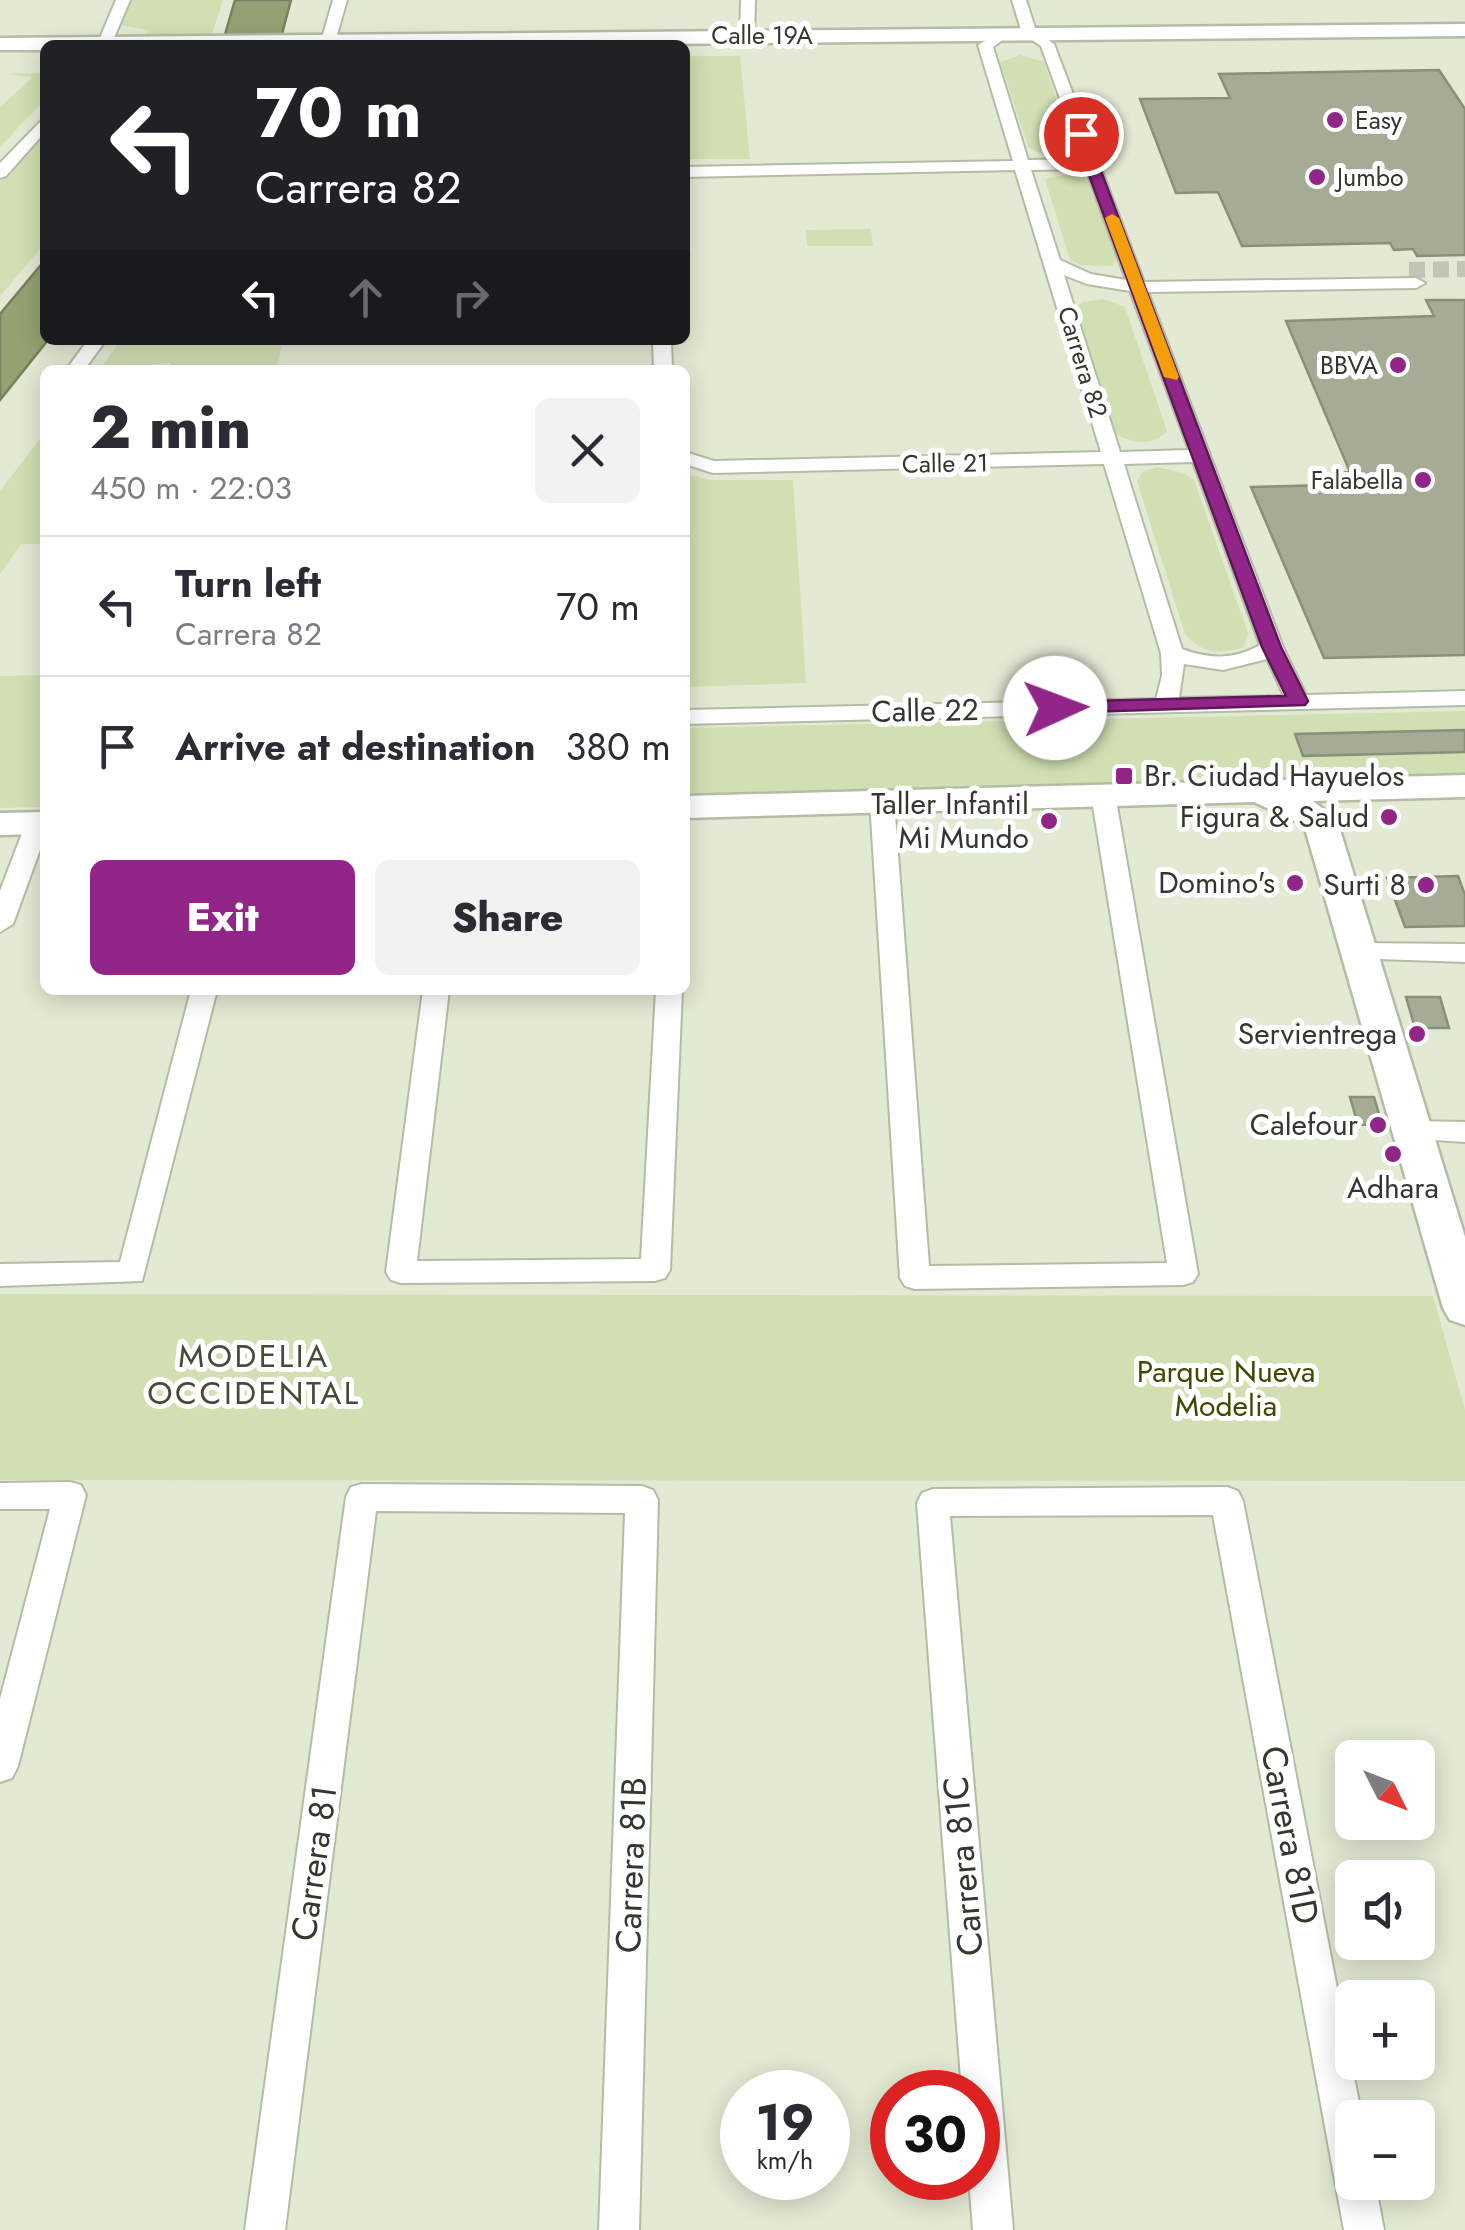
<!DOCTYPE html>
<html lang="en">
<head>
<meta charset="utf-8">
<style>
	:root { --surface:#fff; --page:#f2f2f3; --text:#2b2b33; --muted:#7c7c81; --line:#e1e1e2; --accent:#912588 }
	body { margin:0; font-family:Jost,sans-serif; background:var(--page); color:var(--text); height:100vh; display:flex; flex-direction:column; font-size:38px; white-space:nowrap }
	* { box-sizing:border-box; margin:0 }
	p { font-size:32px; color:var(--muted) }
	.icon { flex:none; width:55px; height:55px; fill:none; stroke:currentColor; stroke-width:2; stroke-linecap:round; stroke-linejoin:round }
	.map { position:relative; flex:1; overflow:hidden }
	.side { position:absolute; left:40px; top:365px; width:650px; height:630px; display:flex; flex-direction:column; background:var(--surface); border-radius:15px; box-shadow:0 5px 25px #0003 }
	.side>* { flex:none }
	.banner { position:absolute; left:40px; top:40px; width:650px; height:305px; border-radius:15px; box-shadow:0 5px 25px #0003; background:#202124; color:#fff; overflow:hidden }
	.needle { width:65px; rotate:132deg }
	.fabs { position:absolute; left:1335px; top:1740px; display:grid; gap:20px }
	.fabs a { display:grid; place-items:center; width:100px; height:100px; border-radius:15px; background:var(--surface); box-shadow:0 5px 25px #0003; font-size:50px }
	.speed { position:absolute; left:720px; top:2070px; display:flex; gap:20px; font-size:50px; font-weight:700; text-align:center }
	.speed>* { display:grid; place-content:center; width:130px; height:130px; border-radius:50%; background:var(--surface); box-shadow:0 5px 25px #0003; line-height:1 }
	.speed small { font-size:25px; font-weight:400 }
	.speed .limit { border:15px solid #d22; background:#fff; color:#111 }
	.pin { position:absolute; display:grid; place-items:center; width:85px; height:85px; color:#fff; margin:-42px; border:5px solid #fff; border-radius:50%; box-shadow:0 2px 10px #0007 }
	.me { position:absolute; width:110px; margin:-55px; rotate:88deg; stroke-linejoin:round; filter:drop-shadow(0 0 8px #0008) }
	.turn { display:flex; align-items:center; gap:35px; height:210px; padding:0 50px; font-size:45px }
	.turn .icon { width:130px; height:130px; stroke-width:2.5 }
	.turn b { display:block; font-size:70px; line-height:85px }
	.lanes { display:flex; align-items:center; height:95px; padding:0 50px; background:#0003; justify-content:center; gap:50px; direction:ltr }
	.lanes .off { opacity:.35 }
	.round { display:grid; place-items:center; flex:none; width:105px; height:105px; border-radius:15px; background:var(--page) }
	.summary { display:flex; align-items:center; justify-content:space-between; height:170px; padding:0 50px }
	h1 { font-size:60px; font-weight:800; line-height:75px }
	.button { display:flex; gap:20px; margin-top:auto; padding:20px 50px }
	.button a { flex:1; height:115px; border-radius:15px; background:var(--accent); color:#fff; font-size:40px; font-weight:800; line-height:115px; text-align:center }
	.button a+a { background:var(--page); color:var(--text) }
	ul { padding:0; list-style:none }
	li { display:flex; align-items:center; gap:30px; height:140px; padding:0 50px; border-top:2px solid var(--line) }
	li div { flex:1 }
	li b { display:block; font-size:38px }
	li em { font-style:normal }
	.map>svg:first-child { display:block }
</style>
</head>
<body>
<div class="map">
<svg width="1465" height="2230" viewBox="0 0 1465 2230">
	<rect width="100%" height="100%" fill="#e3ead3"/>
	<path fill="#d1dfb3" d="M131,0h92l-12,37 -65,1 2,-8 -27,-5z
		M1020,55l24,7 28,85 -4,5 -28,1 -11,-5 -29,-86z
		M685,56h55l10,103h-65z
		M45,69v30l-45,48v-40l33,-30 -26,-3 35,-1z
		M45,134v109l-45,53v-113z
		M1064,175l23,4 31,80 -6,7 -31,-1 -11,-5 -25,-81z
		M871,229l2,17h-66l-1,-16z
		M1104,299l21,8 42,124c-15,17 -40,13 -56,-1l-37,-122 9,-6z
		M121,340h162l-7,30h-102l-5,-7 -70,7z
		M45,432v112h-24l-21,30v-83z
		M1157,467l27,6 10,7 54,153 -4,14c-25,8 -41,7 -59,-13l-48,-153 5,-9z
		M685,474l26,6h82l13,203 -121,4z
		M45,675v132l-45,1v-132z
		M1465,711v62l-780,21v-66z
		M0,1294l1433,2 32,114v71l-1465,-1z"/>
	<path fill="#94a173" stroke="#77815e" stroke-width="2.5" d="M235,0h56l-12,45h-57z
		M45,260l3,80 -48,60v-86z"/>
	<path fill="#a5ac96" stroke="#89907a" stroke-width="2.5" d="M1439,70l26,39v146l-48,1 -4,-7 -19,1 -4,-7 -148,3 -24,-54 -42,1 -36,-94 90,-1 -11,-24z
		M1426,300h39v355l-141,3 -73,-171 76,-2 -6,-11 29,-2 -64,-151 148,-5z
		M1465,730v22l-162,4 -8,-22z
		M1458,876l7,19v31l-60,1 -18,-49z
		M1406,997h34l9,31h-34z
		M1350,1097h24l8,27 -24,1z"/>
	<g fill="none" stroke-linecap="round" stroke-linejoin="round">
		<path stroke="#c0c6b2" stroke-width="16" stroke-dasharray="16 8" stroke-linecap="butt" d="M1409,270l56,-1"/>
		<g stroke="#b4bca5" stroke-width="4">
			<path id="street" d="M116,0h14l-19,45h-14z
				M333,0h14l-13,45h-14z
				M741,0h14l-1,35 -7,4 -7,-4z
				M1012,0h14l10,31 18,13 90,238 272,-4 9,5 -9,5 -268,4 135,355 23,48 159,-4v14l-780,19v-14l471,-11 6,-23 -1,-23 -57,-189 -391,9 -28,-9v-12l29,9 387,-9 -86,-282 -330,7v-10l328,-6 -35,-116 27,-16 7,4 -19,14 35,113 54,-1 -41,-113 -19,-13zM1086,169l40,111 -35,-6 -31,-14 -29,-90zM1064,275l23,9 43,7 59,159 -69,2zM1193,462l67,183c-26,15 -51,14 -78,4l-58,-185zM1267,659l17,37 -105,2 5,-34 39,6z
				M45,117v15l-39,44 -6,2v-15z
				M88,340h18l-22,30h-18z
				M653,340h18l1,30h-18z
				M1103,787l12,7 83,480 -5,8 -10,3 -268,4 -10,-3 -5,-8 -30,-477 12,-7 12,7 35,465 238,-3 -76,-469z
				M38,815l7,2v19l-32,88 -13,8v-41l26,-68z
				M1359,943l106,1v18l-115,-4 -4,-6 4,-6z
				M191,990h26l-75,291 -142,5v-22l120,-2z
				M423,990h26l-32,271 224,-2 15,-269h26l-12,280 -5,8 -10,3 -254,2 -10,-3 -5,-8z
				M1412,1121l53,1v20l-63,-4 -4,-7 4,-7z
				M70,1482l11,3 5,10 -68,271 -6,12 -12,4v-83l50,-190h-50v-26z
				M362,1484l280,2 11,4 5,10 -19,730h-40l26,-717 -249,-2 -91,719h-40l101,-733 5,-10z
				M1227,1487l11,4 5,10 119,617h-10v64h23l9,48h-40l-131,-715 -263,1 63,714h-40l-4,-52h9v-86h-16l-45,-589 5,-10 11,-4z"/>
		</g>
		<g stroke="#b4bca5" stroke-width="5">
			<path id="secondary" d="M1465,24v12l-907,9h-513v5h-45v-12z
				M1465,775v22l-152,4 24,19 128,417v88l-15,-5 -7,-12 -139,-483 -50,-23 -569,16v-22z
				M45,812v22l-45,1v-22z"/>
		</g>
		<use href="#street" fill="#fff" fill-rule="evenodd"/>
		<use href="#secondary" fill="#fff" fill-rule="evenodd"/>
	</g>
	<path fill="#912588" stroke="#5e1858" stroke-width="2.5" d="M1081,130l6,4 194,513 27,54 -3,4 -250,8 -9,-5 9,-6 231,-6 -24,-49 -188,-513z"/>
	<path fill="#f59e0b" d="M1112,214l7,4 60,159 -2,3 -13,-3 -59,-159z"/>
	<g fill="#912588" stroke="#fff" stroke-width="4">
		<circle cx="1335" cy="120" r="10"/>
		<circle cx="1317" cy="177" r="10"/>
		<circle cx="1398" cy="365" r="10"/>
		<circle cx="1423" cy="480" r="10"/>
		<rect x="1114" y="766" width="20" height="20" rx="5"/>
		<circle cx="1389" cy="817" r="10"/>
		<circle cx="1049" cy="821" r="10"/>
		<circle cx="1295" cy="883" r="10"/>
		<circle cx="1426" cy="885" r="10"/>
		<circle cx="1417" cy="1034" r="10"/>
		<circle cx="1378" cy="1125" r="10"/>
		<circle cx="1393" cy="1154" r="10"/>
	</g>
	<g text-anchor="middle" stroke-width="10" stroke-linejoin="round" paint-order="stroke">
		<g font-size="25" fill="#34372e" stroke="#fff">
			<text x="762" y="44">Calle 19A</text>
			<text transform="translate(1083 362) rotate(73)" y="9">Carrera 82</text>
			<text transform="translate(945 463) rotate(-1)" y="9">Calle 21</text>
		</g>
		<g font-size="25" fill="#34372e" stroke="#fff" text-anchor="start">
			<text x="1355" y="129">Easy</text>
			<text x="1337" y="186">Jumbo</text>
			<text x="1378" y="374" text-anchor="end">BBVA</text>
			<text x="1403" y="489" text-anchor="end">Falabella</text>
		</g>
		<g font-size="30" fill="#34372e" stroke="#fff">
			<text transform="translate(925 711) rotate(-1)" y="10">Calle 22</text>
		</g>
		<g font-size="30" fill="#34372e" stroke="#fff" text-anchor="end">
			<text x="1144" y="786" text-anchor="start">Br. Ciudad Hayuelos</text>
			<text x="1029" y="814">Taller Infantil<tspan x="1029" dy="34">Mi Mundo</tspan></text>
			<text x="1369" y="827">Figura &amp; Salud</text>
			<text x="1275" y="893">Domino's</text>
			<text x="1406" y="895">Surti 8</text>
			<text x="1397" y="1044">Servientrega</text>
			<text x="1358" y="1135">Calefour</text>
			<text x="1393" y="1198" text-anchor="middle">Adhara</text>
		</g>
		<g font-size="30" fill="#3c4b00" stroke="#fff">
			<text x="1226" y="1382">Parque Nueva<tspan x="1226" dy="34">Modelia</tspan></text>
		</g>
		<g font-size="32" letter-spacing="2.5" fill="#454b37" stroke="#fff">
			<text x="254" y="1367">MODELIA<tspan x="254" dy="37">OCCIDENTAL</tspan></text>
		</g>
		<g font-size="35" fill="#34372e" stroke="#fff">
			<text transform="translate(1290 1835) rotate(79)" y="12">Carrera 81D</text>
			<text transform="translate(314 1863) rotate(-82)" y="12">Carrera 81</text>
			<text transform="translate(631 1865) rotate(-88)" y="12">Carrera 81B</text>
			<text transform="translate(963 1866) rotate(-95)" y="12">Carrera 81C</text>
		</g>
	</g>
</svg>
<div class="fabs">
<a><svg class="needle" viewBox="-14 -14 28 28"><path d="M0-13l5 13h-10z" fill="#e53935"/><path d="M0 13l5-13h-10z" fill="#7c7c81"/></svg></a>
<a><svg class="icon" aria-label="sound" viewBox="0 0 24 24"><path d="M4 9h4l5-4v14l-5-4H4zM17 9q2 3 0 6"/></svg></a>
<a>+</a>
<a>−</a>
</div>
<div class="speed"><div>19<small>km/h</small></div><div class="limit">30</div></div>
<div class="pin" style="left:1081px;top:134px;background:#d93025"><svg class="icon" aria-label="arrive" viewBox="0 0 24 24"><path d="M6 21V4h12l-3 4 3 4H6"/></svg></div>
<svg class="me" style="left:1055px;top:708px" viewBox="-20 -20 40 40"><circle r="19" fill="#fff"/><path d="M0-13L10 11 0 6-10 11z" fill="#912588"/></svg>
<div class="banner">
<div class="turn"><svg class="icon" aria-label="left" viewBox="0 0 24 24"><path d="M17 20v-9H6M10 6l-5 5 5 5"/></svg><div><b>70 m</b>Carrera 82</div></div>
<div class="lanes"><svg class="icon" aria-label="left" viewBox="0 0 24 24"><path d="M17 20v-9H6M10 6l-5 5 5 5"/></svg><svg class="icon off" aria-label="ahead" viewBox="0 0 24 24"><path d="M12 20V5M6 11l6-6 6 6"/></svg><svg class="icon off" aria-label="right" viewBox="0 0 24 24"><path d="M7 20v-9h11M14 6l5 5-5 5"/></svg></div>
</div>
<section class="side">
<div class="summary"><div><h1>2 min</h1><p>450 m · 22:03</p></div><a class="round"><svg class="icon" aria-label="close" viewBox="0 0 24 24"><path d="M6 6l12 12M18 6L6 18"/></svg></a></div>
<ul>
<li><svg class="icon" aria-label="left" viewBox="0 0 24 24"><path d="M17 20v-9H6M10 6l-5 5 5 5"/></svg><div><b>Turn left</b><p>Carrera 82</p></div><em>70 m</em></li>
<li><svg class="icon" aria-label="arrive" viewBox="0 0 24 24"><path d="M6 21V4h12l-3 4 3 4H6"/></svg><div><b>Arrive at destination</b></div><em>380 m</em></li>
</ul>
<div class="button"><a>Exit</a><a>Share</a></div>
</section>
</div>
</body>
</html>
